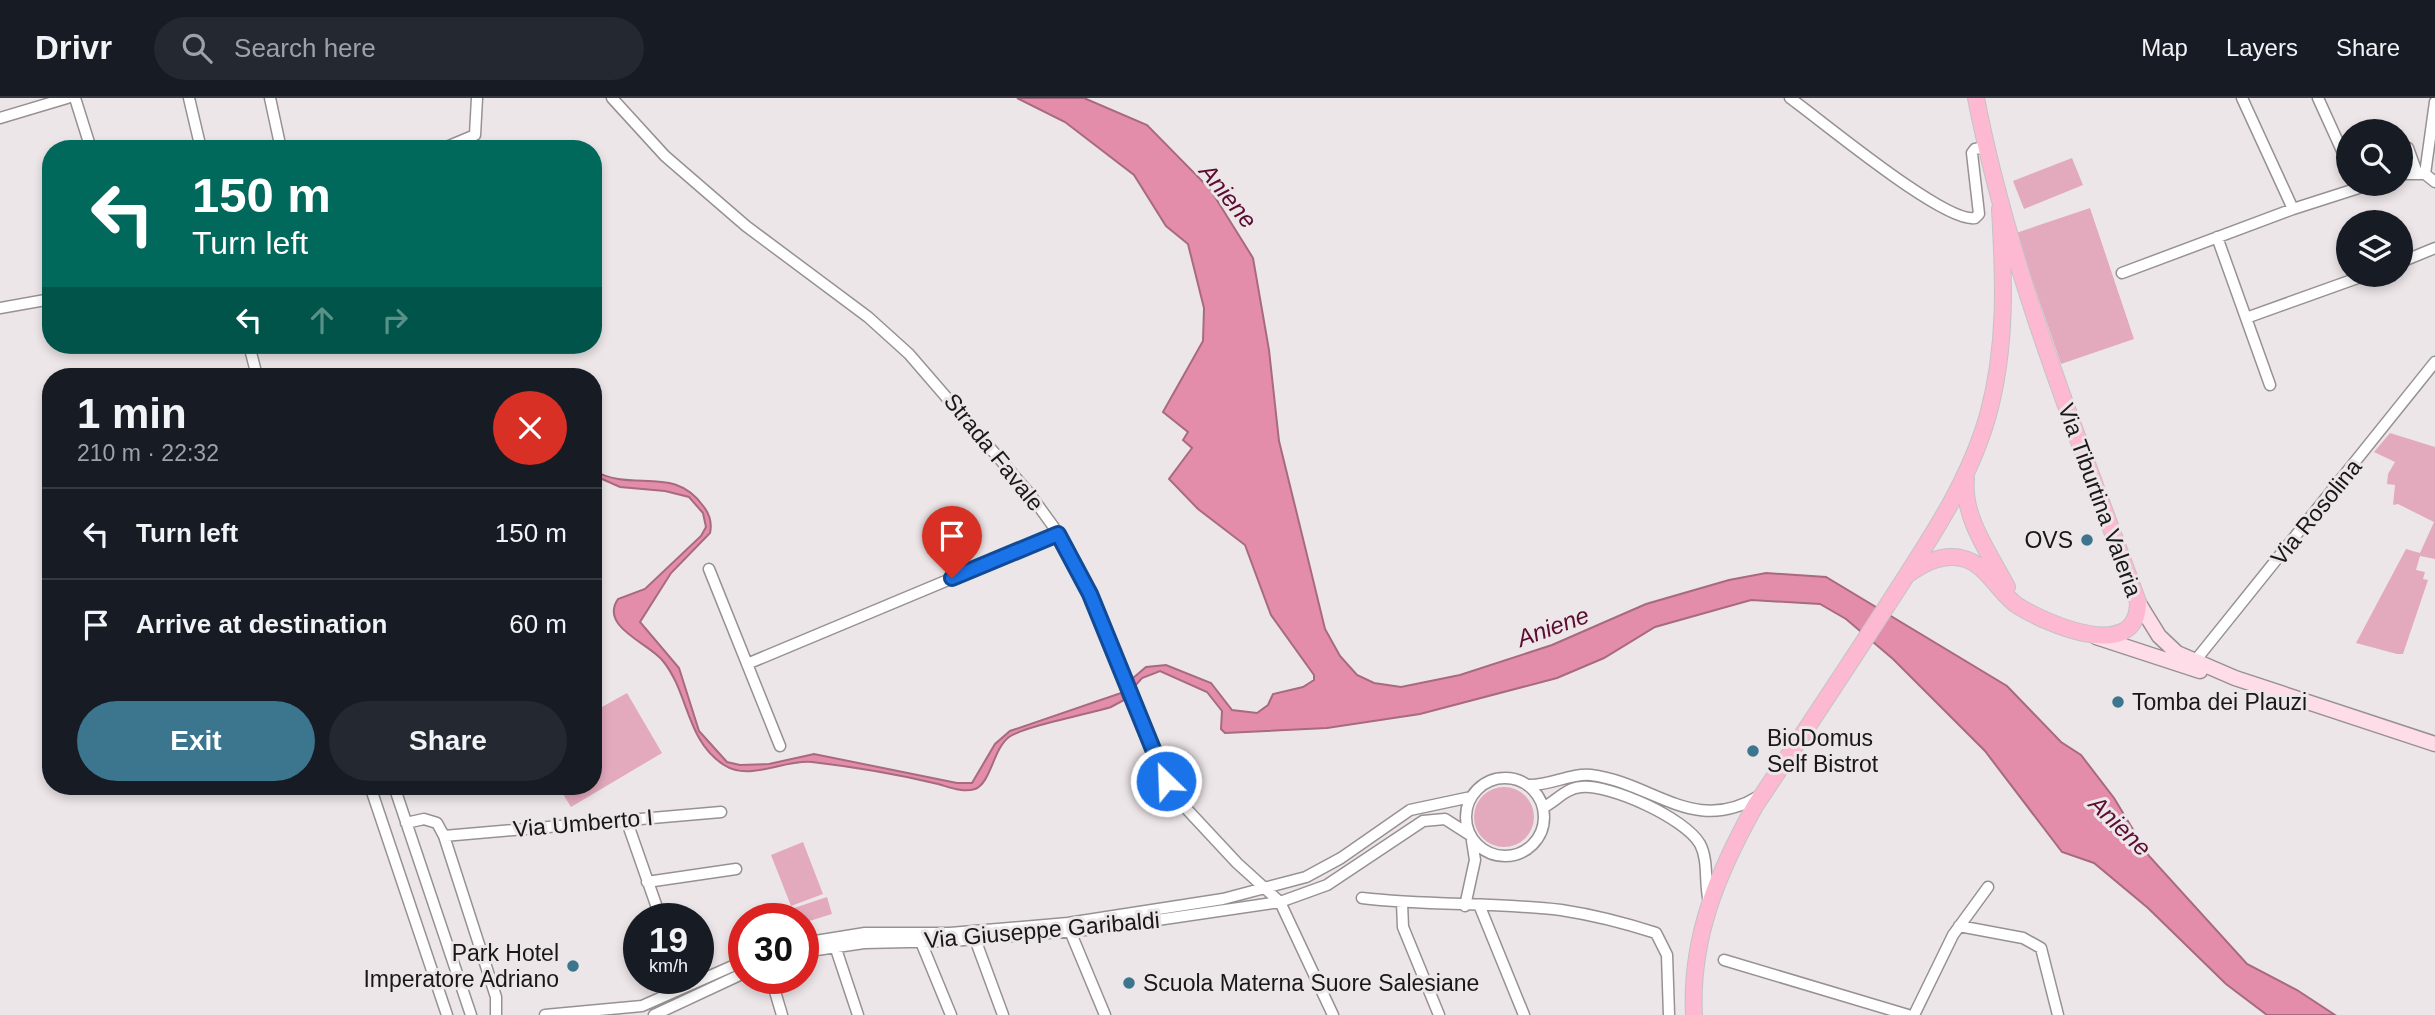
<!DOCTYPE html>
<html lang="en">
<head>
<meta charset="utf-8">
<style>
	:root { --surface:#171b24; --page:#242831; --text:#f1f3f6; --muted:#9ea1a6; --line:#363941; --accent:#3b758e }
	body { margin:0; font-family:Arial,sans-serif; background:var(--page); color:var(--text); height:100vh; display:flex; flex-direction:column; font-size:26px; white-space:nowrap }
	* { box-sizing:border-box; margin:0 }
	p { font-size:23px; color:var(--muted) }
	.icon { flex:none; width:38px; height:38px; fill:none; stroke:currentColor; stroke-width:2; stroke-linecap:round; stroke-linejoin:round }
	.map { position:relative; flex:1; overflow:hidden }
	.sheet { position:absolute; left:42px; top:270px; width:560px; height:427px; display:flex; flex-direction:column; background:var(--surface); border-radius:28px; box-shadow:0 4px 10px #0003 }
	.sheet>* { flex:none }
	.top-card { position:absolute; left:42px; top:42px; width:560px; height:214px; border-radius:28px; box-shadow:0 4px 10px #0003; background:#00695c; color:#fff; overflow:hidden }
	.fabs { position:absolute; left:2336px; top:21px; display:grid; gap:14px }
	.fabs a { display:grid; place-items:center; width:77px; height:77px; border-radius:50%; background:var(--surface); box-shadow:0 4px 10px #0003; font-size:35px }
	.speed { position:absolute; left:623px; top:805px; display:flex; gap:14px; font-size:35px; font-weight:700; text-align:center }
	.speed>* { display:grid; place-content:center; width:91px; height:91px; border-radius:50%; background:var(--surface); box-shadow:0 4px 10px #0003; line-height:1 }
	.speed small { font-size:18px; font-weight:400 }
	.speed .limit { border:10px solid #d22; background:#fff; color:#111 }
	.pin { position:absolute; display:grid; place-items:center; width:60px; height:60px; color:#fff; margin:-72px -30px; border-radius:50% 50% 50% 0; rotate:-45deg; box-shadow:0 0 7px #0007 }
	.pin .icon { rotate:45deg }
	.me { position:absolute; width:77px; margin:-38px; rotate:336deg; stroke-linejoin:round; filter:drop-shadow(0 0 5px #0008) }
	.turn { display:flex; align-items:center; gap:24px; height:147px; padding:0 35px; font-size:32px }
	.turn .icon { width:91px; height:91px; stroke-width:2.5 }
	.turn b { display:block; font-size:49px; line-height:60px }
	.lanes { display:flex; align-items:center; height:66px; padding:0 35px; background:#0003; justify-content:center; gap:35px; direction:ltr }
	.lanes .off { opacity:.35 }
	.round { display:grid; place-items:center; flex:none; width:74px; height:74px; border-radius:37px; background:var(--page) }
	.summary { display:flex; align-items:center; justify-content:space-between; height:119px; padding:0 35px }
	h1 { font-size:42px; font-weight:600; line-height:52px }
	.primary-button { display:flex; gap:14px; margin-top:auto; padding:14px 35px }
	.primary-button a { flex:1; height:80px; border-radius:42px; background:var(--accent); color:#fff; font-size:28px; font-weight:600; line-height:80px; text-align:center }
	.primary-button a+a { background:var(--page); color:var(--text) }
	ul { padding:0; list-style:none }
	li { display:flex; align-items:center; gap:21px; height:91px; padding:0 35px; border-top:2px solid var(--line) }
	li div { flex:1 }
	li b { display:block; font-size:26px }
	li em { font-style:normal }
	header { display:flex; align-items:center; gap:42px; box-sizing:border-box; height:98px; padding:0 35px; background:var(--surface); border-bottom:2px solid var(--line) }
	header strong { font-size:33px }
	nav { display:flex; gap:38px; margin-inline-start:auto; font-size:24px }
	.search { width:490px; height:63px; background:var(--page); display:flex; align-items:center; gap:18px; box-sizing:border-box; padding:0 24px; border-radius:38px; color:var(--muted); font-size:26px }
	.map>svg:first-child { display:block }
</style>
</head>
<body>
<header>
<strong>Drivr</strong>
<div class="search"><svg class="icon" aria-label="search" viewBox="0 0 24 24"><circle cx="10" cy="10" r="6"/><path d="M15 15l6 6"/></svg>Search here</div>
<nav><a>Map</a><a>Layers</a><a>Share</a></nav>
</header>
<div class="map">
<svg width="2435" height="917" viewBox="0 0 2435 917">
	<rect width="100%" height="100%" fill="#ede6e8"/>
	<path fill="#e3aabd" d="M2072,60l11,27 -59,24 -11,-28z
		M2090,110l44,131 -73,25 -45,-131z
		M2390,335l45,14v112l-15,-3 -4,14 9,2 -2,7 5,1 -25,74h-6l-41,-11 50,-94 14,4 14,-31 -36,-18 -5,1 2,-20 -8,-1 1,-10 7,-12 -21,-10z
		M627,595l35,60 -91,54 -13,-21h35v-74z
		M1474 719a30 30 0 1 1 60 0a30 30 0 1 1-60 0Z
		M803,744l20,52 -32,12 -20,-51z
		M827,799l5,17 -29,9v-4h-5l-4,-11z"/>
	<path fill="#e48dab" stroke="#a76a7f" stroke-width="2" d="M1017,0h67l63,27 63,64 43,69 16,92 10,91 28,114 18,74 15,27 17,19 17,8 27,4 59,-12 92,-30 94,-41 83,-24 37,-7 60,4 181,109 54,56 20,13 33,43 35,58 98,108 50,26 38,25h-68l-41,-31 -78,-76 -54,-45 -32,-11 -77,-101 -92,-92 -47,-40 -26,-15 -69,-4 -96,27 -51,31 -47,20 -137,36 -93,14 -102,5 -4,-4 1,-18 -15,-19 -47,-21 -18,7 -7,8 -2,-8 13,-11 20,-2 45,18 21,27 25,3 11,-8 5,-11 30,-7 11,-7v-5l-43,-60 -26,-70 -47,-36 -29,-30 23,-31 -9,-8 5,-8 -25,-20 40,-71 1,-33 -16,-64 -22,-18 -32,-51 -69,-53z
		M593,372c40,24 80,-7 111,37 6,8 8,17 6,26l-39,40 -31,49 39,46 20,63 28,31 13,3 29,-1 45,-10 143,29h15l23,-39 15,-13 111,-38 3,7 -13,7c-22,7 -86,19 -102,30 -16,12 -18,46 -34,52 -12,4 -26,-2 -37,-5 -41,-10 -83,-17 -126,-22 -28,-3 -62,20 -88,3 -38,-24 -35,-72 -61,-104 -14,-18 -64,-34 -45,-62l27,-10 56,-53 5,-9 -3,-14 -14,-16 -24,-6 -45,-4 -27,-12z"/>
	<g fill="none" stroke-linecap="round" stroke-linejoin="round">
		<g stroke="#989193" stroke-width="13">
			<path id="minor" d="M75,0l16,51
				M189,0l12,51
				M270,0l11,51
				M612,0l53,58 81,70 122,91 41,37 120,139 24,33 31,56 79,194 19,28 55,59 43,39 53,113
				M1790,0c31,22 155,126 185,120l4,-4 -7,-61 3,-4 11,-2
				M2242,0l51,111
				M2318,0l30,66
				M2435,4l-10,72 10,8
				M0,20l67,-20
				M444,50l31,-13 2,-37
				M2408,50l9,25
				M2401,76h21
				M2217,139l53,148
				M2401,164l34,-14
				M2122,175l171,-64 78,-25
				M0,210l51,-9
				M2246,220l120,-43
				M249,247l8,31
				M709,471l71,177
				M2195,563l240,-299
				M747,566l311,-130
				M1466 719a39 39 0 1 1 78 0a39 39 0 1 1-78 0Z
				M1528,687c22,1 42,-12 63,-10 63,8 103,61 168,21
				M370,688l77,229
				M394,688l77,229
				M1544,709c12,-6 22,-19 37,-20 29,-3 104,31 119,57 9,17 4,40 9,58
				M626,721l35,100
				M406,725l18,-4 13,4 7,13 52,161v18
				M444,738l277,-24
				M647,784l89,-13
				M1362,800c66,8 133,4 199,12 33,5 64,13 95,23l11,22 2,60
				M1402,805l1,24 36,88
				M1465,808l10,-46 -3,-19
				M1480,809l44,108
				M1959,828l64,12 18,10 17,67
				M1070,833l35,84
				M975,841l28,76
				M921,844l30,73
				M803,845l62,-10h85l118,-10 155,-24 83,-22 35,-19 69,-48 61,-13
				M835,848l23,69
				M803,854l61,-9 88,-2 144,-12 184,-27 47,-17 96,-64 22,-2 25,16
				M1724,862l184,55
				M771,880l11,37
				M545,917l97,-9 102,-45
				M654,917l90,-42
				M1914,917l39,-80 35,-48"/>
		</g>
		<g stroke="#989193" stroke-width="17">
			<path id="secondary" d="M2138,504l21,34 18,17 58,25 200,66
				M2096,539l104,34"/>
		</g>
		<g stroke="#c3c3c3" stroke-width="18">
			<path id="primary" d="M1966,381c-4,38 24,75 41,108
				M1910,475c14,-10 33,-19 51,-15 26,5 37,35 57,48 29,18 120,58 120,-4 -60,-166 -128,-330 -162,-504
				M1694,917c-4,-77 24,-143 61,-209 46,-69 92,-138 137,-208 38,-59 77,-116 96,-183 19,-69 16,-136 12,-206"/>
		</g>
		<use href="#minor" stroke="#fff" stroke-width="10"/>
		<use href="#secondary" stroke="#fedce8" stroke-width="14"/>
		<use href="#primary" stroke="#fdb9d2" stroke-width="16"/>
	</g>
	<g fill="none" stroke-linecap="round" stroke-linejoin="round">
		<g stroke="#114b97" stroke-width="18">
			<path id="route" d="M952,480l106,-44 32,60 76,187"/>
		</g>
		<use href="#route" stroke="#1a73e8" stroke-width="12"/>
	</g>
	<g fill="#3b758e" stroke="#ede6e8" stroke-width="2.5">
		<circle cx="2087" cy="442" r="7"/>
		<circle cx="2118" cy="604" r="7"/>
		<circle cx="1753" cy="653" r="7"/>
		<circle cx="573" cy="868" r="7"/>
		<circle cx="1129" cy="885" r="7"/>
	</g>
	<g text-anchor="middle" stroke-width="6" stroke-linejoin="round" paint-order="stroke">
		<g font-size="23" fill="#191718" stroke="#ede6e8">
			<text transform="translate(994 354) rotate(51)" y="8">Strada Favale</text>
			<text transform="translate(2100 402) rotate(70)" y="8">Via Tiburtina Valeria</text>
			<text transform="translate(2316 414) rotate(-51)" y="8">Via Rosolina</text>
			<text transform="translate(583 725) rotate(-5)" y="8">Via Umberto I</text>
			<text transform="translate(1042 832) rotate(-5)" y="8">Via Giuseppe Garibaldi</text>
		</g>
		<g font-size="23" fill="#191718" stroke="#ede6e8" text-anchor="start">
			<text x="2073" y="450" text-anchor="end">OVS</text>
			<text x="2132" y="612">Tomba dei Plauzi</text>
			<text x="1767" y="648">BioDomus<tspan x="1767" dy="26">Self Bistrot</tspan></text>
			<text x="559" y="863" text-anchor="end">Park Hotel<tspan x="559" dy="26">Imperatore Adriano</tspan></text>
			<text x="1143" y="893">Scuola Materna Suore Salesiane</text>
		</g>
		<g font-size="24" font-style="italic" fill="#5a0c31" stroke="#ede6e8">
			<text transform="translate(1228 98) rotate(51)" y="8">Aniene</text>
			<text transform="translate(1553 529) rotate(-20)" y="8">Aniene</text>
			<text transform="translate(2120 728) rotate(44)" y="8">Aniene</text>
		</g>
	</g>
</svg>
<div class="fabs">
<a><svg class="icon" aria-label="search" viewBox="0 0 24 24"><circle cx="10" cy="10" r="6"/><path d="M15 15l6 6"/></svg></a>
<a><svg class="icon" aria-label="layers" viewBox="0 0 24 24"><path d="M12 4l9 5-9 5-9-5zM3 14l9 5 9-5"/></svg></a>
</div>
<div class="speed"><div>19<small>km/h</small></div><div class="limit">30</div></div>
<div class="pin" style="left:952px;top:480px;background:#d93025"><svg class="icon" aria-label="arrive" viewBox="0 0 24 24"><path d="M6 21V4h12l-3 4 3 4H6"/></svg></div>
<svg class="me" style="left:1166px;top:683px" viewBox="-20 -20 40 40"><circle r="17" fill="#1a73e8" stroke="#fff" stroke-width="3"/><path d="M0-11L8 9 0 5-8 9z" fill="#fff"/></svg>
<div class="top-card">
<div class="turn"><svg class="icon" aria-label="left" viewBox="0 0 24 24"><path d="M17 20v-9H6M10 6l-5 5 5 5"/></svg><div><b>150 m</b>Turn left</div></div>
<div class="lanes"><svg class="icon" aria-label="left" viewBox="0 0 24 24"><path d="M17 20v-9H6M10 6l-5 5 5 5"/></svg><svg class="icon off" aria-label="ahead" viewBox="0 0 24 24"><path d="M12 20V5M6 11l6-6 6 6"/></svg><svg class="icon off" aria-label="right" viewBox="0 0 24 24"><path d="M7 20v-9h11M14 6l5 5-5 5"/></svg></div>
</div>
<section class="sheet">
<div class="summary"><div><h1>1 min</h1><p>210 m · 22:32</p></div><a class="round" style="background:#d93025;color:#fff"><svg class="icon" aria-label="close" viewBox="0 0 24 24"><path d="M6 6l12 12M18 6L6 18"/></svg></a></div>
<ul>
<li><svg class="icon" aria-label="left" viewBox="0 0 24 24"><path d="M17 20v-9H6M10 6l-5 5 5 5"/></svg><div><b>Turn left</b></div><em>150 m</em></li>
<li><svg class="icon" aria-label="arrive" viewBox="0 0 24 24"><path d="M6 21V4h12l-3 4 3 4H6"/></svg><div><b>Arrive at destination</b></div><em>60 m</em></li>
</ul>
<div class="primary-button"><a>Exit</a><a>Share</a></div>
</section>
</div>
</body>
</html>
